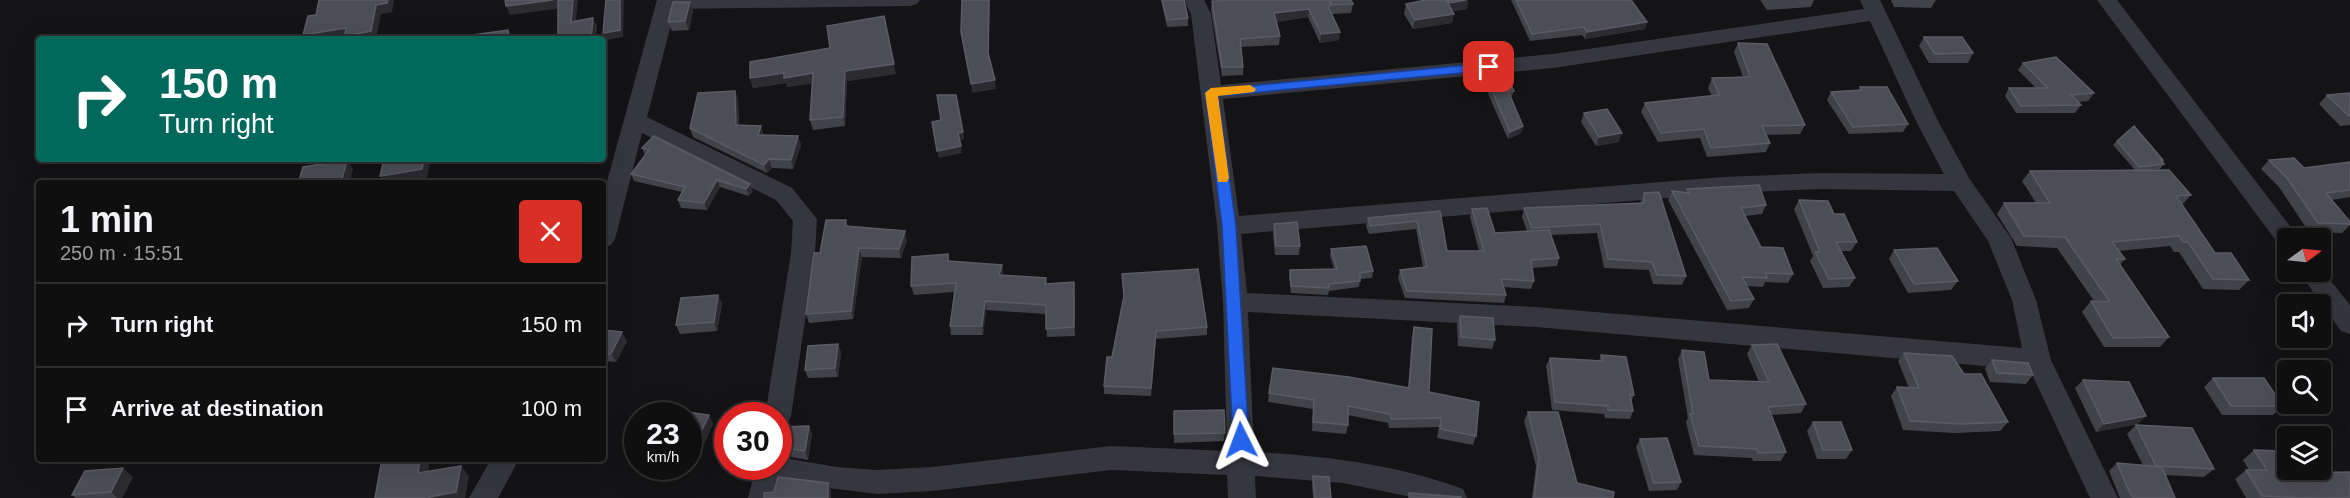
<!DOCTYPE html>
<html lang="en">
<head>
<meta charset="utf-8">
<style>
	:root { --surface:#0f0f10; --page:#1d1d1e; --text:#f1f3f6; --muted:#9b9c9f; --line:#2f2f30 }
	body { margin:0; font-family:Arial,sans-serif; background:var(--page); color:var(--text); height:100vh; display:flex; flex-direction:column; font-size:22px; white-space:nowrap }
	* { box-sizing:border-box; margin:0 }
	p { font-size:20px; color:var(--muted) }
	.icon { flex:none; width:33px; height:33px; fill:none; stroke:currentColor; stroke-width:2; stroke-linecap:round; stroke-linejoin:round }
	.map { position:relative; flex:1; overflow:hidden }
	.side { position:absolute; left:36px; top:180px; width:570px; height:282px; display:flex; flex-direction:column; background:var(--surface); border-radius:6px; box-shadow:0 6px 24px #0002,0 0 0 2px var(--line) }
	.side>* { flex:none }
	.top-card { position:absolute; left:36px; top:36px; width:570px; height:126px; border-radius:6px; box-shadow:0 6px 24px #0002,0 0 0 2px var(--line); background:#00695c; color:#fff; overflow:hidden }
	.needle { width:39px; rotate:75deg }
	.tools { position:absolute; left:2277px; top:228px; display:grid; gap:12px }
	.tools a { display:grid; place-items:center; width:54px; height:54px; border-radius:6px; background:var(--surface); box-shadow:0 6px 24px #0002,0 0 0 2px var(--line); font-size:30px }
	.speed { position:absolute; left:624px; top:402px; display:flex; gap:12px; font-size:30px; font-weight:700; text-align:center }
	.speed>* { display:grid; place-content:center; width:78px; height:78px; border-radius:50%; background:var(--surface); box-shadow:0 6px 24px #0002,0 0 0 2px var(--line); line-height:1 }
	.speed small { font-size:15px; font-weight:400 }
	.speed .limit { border:9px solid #d22; background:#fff; color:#111 }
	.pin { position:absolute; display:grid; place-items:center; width:51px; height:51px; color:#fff; margin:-26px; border-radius:12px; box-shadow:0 3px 9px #0006 }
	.me { position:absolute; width:66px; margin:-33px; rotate:357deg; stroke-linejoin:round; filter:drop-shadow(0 0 4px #0008) }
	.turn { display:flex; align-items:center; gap:21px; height:126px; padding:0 24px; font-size:27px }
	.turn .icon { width:78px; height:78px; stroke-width:2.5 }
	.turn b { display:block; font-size:42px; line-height:51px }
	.round { display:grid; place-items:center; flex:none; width:63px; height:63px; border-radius:6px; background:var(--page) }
	.headline { display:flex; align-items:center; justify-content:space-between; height:102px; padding:0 24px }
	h1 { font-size:36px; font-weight:700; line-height:45px }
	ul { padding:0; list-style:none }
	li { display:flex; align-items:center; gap:18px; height:84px; padding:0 24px; border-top:2px solid var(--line) }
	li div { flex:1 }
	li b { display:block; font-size:22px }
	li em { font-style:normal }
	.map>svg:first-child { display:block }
</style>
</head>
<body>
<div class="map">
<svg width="2350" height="498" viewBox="0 0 2350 498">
	<rect width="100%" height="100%" fill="#141416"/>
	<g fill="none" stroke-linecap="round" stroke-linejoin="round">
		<path fill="#36363e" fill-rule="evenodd" d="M657,0h263l-3,4 -7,2 -235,3 -28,108 145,71 25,31 -2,34 -24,163 -4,8 -9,3v-11h-13l26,-163 2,-32 -17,-21 -134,-67 -27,106 -4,6 -8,3v-52z
			M1184,0h20l7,14 10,71 332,-31 311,-45 -4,-9h20l59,123 30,55 42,60 25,62 15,60 67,138h-28l-60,-128 -494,-43 -288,-15 6,140c72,4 141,12 209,37l4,9h-51l-73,-15 -88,-7 1,22h-28l-1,-23 -116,-5 -179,21 -55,3 -97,-12 -4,16h-28l8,-32h22v-9l59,10 40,3 55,-3 179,-21 116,5 -4,-149 -6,-76 -26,-212zM1870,21l47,102 27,51 -123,-1 -98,4 -484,39 -16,-117 330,-31zM1821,189l133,2 34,50 24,59 10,48 -486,-41 -289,-14 -6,-59 482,-41z
			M2097,0h20l179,234 3,4h-11v11l-8,-3z
			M2320,267l30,38v29l-9,-3 -42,-59h21z
			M491,459h28l-21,39h-29z"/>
	</g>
	<path fill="#424349" d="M1161,0h23l4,18v8l-21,1z
		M1217,0h134l2,4 -2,9 -20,1 8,26 -19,3 -12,-26 -32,5 4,14 -1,9 -38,2 2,20v8l-21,1 -11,-66 1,-9h5z
		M1421,0h47l-1,9 -15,2 2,3 -2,9 -39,6 -9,-15 2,-10 15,-2z
		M1511,0h121l15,22 -2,7 -60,10 -3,-4 -52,6z
		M1760,0h54l-3,7 -44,3z
		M1891,0h45l-5,8 -37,-1z
		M690,2l3,9 -4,19 -17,1 -4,-9z
		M1924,37l49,16 -5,10h-39l-10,-17z
		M1738,43l67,82 -5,9 -34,1 4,8 -4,9 -59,5 -7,-19 -42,4 -17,-30 4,-9 67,-7 -4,-8 4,-10 31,-1 -9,-25z
		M2023,63l71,30 -6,8 -11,1 4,3 -6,8h-59l-11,-17 4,-8h27l-18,-18z
		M1483,70l31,21 -3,7 12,28 -2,7 -13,6 -27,-61z
		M896,74l-49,7 -2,45 -32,4 -3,-10 2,-37 -25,4 -1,-4 -33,5 -3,-10z
		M1860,87l48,37 -5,8 -54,2 -22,-34 4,-8 27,-1z
		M735,91l3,8 1,26 25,10 34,1 3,9 -8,24 -21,-1 -5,5 -74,-36 -3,-9z
		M2350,93v32l-10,1 -21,-22 8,-9z
		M1584,113l35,29 -23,4 -15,-24z
		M2117,141l46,19 -1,2 2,2 -4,5 -13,1 44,25 -9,10 33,48 34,27 -10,10 -36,-1 -24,-37h-5l-4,-6 -52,5 7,8 -5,6 49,72 -9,10h-56l-22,-35 9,-11h3l-37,-53 -40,-2 -20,-32 7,-11h32l-14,-22 8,-10 105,-1 -22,-25z
		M642,148l111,43 -4,5 -29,-9 -13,23 -26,-2 -3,-8 4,-8 -48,-11 -3,-7 14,-19z
		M2269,160l35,8 46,-6v35l-18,3 18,22v3l-8,8 -33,-1 -30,-45 -18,-18z
		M1687,189l79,16 -4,9 -17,2 16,31 32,27 -5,9 -23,-1 -2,5 -16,-1 7,13 -5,9 -22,2 -59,-110 4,-9 14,1z
		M1644,193l42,83 -4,9 -29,-1 -4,-14 -45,-2 -7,-35 -46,2 8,23 -2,8 -25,2 2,13 -3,8 -27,-2 2,8 -2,8 -99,-5 -7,-20 2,-8 23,-3 -7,-38 -47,5 -3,-8 2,-8 72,-7 7,40h32l-9,-34 2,-8 23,24 32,-2 -5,-14 2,-9 116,-5z
		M1799,200l35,14 23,28 -6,9h-10l14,27 -6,9 -26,1 -13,-27 3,-5 -19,-47z
		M846,220l2,7 59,13 -6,18 -39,-1 -9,62 -44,4 -3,-9 14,-61z
		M1274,224l26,22 -1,9h-24l-2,-21z
		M1331,249l42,22 -1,7 -12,1 -1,8 -30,4 -1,4 -37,-2 -2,-16 1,-7 44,-1 -4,-13z
		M1894,250l64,31 -7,9 -43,3 -19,-34z
		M948,254l1,7 53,4 1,11 43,2 1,5 28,8v45l-28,1 -1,-23 -60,-4 -3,25h-32l-1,-9 4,-34 -40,3 -3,-9z
		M1122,274l85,53v8l-51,4 -5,57 -47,-2v-8l8,-29 12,-59z
		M718,295l4,9 -5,27 -37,3 -4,-9z
		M1460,316l35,24 -3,9 -34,-3 -1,-21z
		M1414,327l15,65 47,44 -3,9 -36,-7 2,-11 -50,1 -1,-5 -40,-8v10l-2,9 -34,-3 1,-22 -45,-7 1,-9 139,-5 4,-52z
		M603,330l24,11 -11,21 -13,-1z
		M838,344l3,9 -3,24 -30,1 -3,-8z
		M1752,345l54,59 -5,9 -30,2 15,37 -5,9h-28l-1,-3 -58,-3 -8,-33 2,-4 -10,-59 4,-9 27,30 50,2 -12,-28z
		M1904,353l60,21 44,48 -8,9 -46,2 -51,-3 -12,-34 6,-9 12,1 -11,-27z
		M1601,355l33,40 -3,7 2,9 -3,8 -25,-1 -1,-4 -52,-4 -6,-44 4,-8 49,3z
		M1992,360l41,15 -7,9 -36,-2 -5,-14z
		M2213,378l70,28 -10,9h-51l-18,-28z
		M2083,380l55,44 -42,8 -21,-44z
		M1174,411l51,22 -1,8 -50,2z
		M1528,412l49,71 36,15h-81l4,-32 -12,-45z
		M709,415l4,9 -9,20 -16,-2v-26z
		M1813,422l39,28 -6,9h-29l-10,-28z
		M2136,425l78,44 -10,8 -39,-2 10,23h-55l-11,-27 8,-8 26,2 -16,-31z
		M809,426l3,8 -4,26 -28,-5 -2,-4v-15z
		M1640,439l41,43 -4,8 -28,1 -13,-44z
		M2254,450l43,23 53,25h-104l-11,-19 11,-9h3l-6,-10z
		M1313,476l18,22h-18l-1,-15z
		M133,477l-11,21h-46l-4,-3z"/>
	<path fill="#2b2b30" d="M388,0h6l-2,12 -11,2 -5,25h-29l-1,-1 -6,1h-35l-2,-4 43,-7 30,-23z
		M553,0h6l3,8 -52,7 -4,-9z
		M573,0h5l-3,30 -4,-8z
		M620,0h4l-1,37 -17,3 -3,-7z
		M989,0h1l-1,63 -1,-10z
		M1468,0l-1,9 -20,3 2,-9z
		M690,2l3,9 -4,19 -4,-9z
		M1309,9l-1,8 -35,5 1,-9z
		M1454,14l-2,9 -39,6 2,-9z
		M884,16l12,58 -49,7 -2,45 -2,-9 2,-46z
		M593,18l4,8 -1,13h-5z
		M1647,22l-2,7 -60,10 2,-7z
		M1340,32l-1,8 -19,3 1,-9z
		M784,73h29l3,10 -29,4 -1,-4 -33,5 -3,-10z
		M995,80l1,9 -24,4 -1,-9z
		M735,91l3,8 1,35 -3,-9z
		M761,126l3,9h-6z
		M1523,126l-2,7 -13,6 2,-7z
		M963,132l1,7 -4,1 -2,-7z
		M1622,133l-3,9 -23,4 3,-9z
		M798,136l3,9 -8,24 -2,-9z
		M961,146l1,7 -23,5 -2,-7z
		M424,159h5l1,3 -3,17 -27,4h-16l-4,-7z
		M769,159l3,9 -5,5 -3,-8z
		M347,160l6,9 -3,14h-31z
		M717,180l3,7 -13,23 -3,-7z
		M750,184l3,7 -4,5 -3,-7z
		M905,231l2,9 -6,18 -2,-9z
		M859,248l3,9 -9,62 -2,-8z
		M1002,265l1,9 -2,10 -2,-9z
		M1074,282l1,9v45l-1,-9z
		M718,295l4,9 -5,27 -3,-9z
		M985,301l1,9 -3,25 -1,-9z
		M1156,331v8l-5,57v-8z
		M622,332l5,9 -11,21 -5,-8z
		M838,344l3,9 -3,24 -3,-9z
		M709,415l4,9 -9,20 -5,-8z
		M2146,416l-8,8 -42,8 8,-8z
		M809,426l3,8 -4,26 -3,-9z
		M420,459h8l2,3 -4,21 -8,-10z
		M461,466l8,10 -4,22h-36z
		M123,468l10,9 -11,21h-5l-6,-6z
		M828,483l3,8v7h-3z"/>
	<path fill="#4d4d55" stroke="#5a5b65" stroke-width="1.5" d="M319,0h69l-1,3 -11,2 -5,26 -26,5 1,-8 -43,7 5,-19 8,-1z
		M505,0h48l-47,6z
		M558,0h15l-2,22 22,-4 -2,21h-33z
		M606,0h14v30l-17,3z
		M962,0h27l-1,53 7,27 -24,4 -10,-52z
		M1162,0h22l4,18 -21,2z
		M1219,0h111v6h-2l12,26 -19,2 -12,-25 -35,4 6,23 -40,3 3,28h-21l-10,-66h7z
		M1330,0h21l2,4 -21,1z
		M1426,0h20l8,14 -39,6 -9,-16z
		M1447,0h19l-17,3z
		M1516,0h115l16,22 -60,10 -3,-5 -52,7z
		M673,2h17l-5,19 -17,1z
		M884,16l10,48 -49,7 -2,46 -33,3 3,-47 -29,5v-5l-34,5v-16l80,-14 -3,-22z
		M508,30l2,9h-63l10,-2z
		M1924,37h38l11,16 -38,1z
		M1738,43l29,1 38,81 -43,1 8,17 -59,5 -7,-19 -43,4 -16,-30 74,-8 -7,-17 38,-1z
		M2056,57l38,36 -23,2 10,10 -60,1 -12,-18h39l-25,-25z
		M1483,70h21l10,21h-6l15,35 -13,6z
		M1860,87h27l21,37 -55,3 -22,-35 31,-2z
		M735,91l1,34 25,1 -3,9 40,1 -7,24 -22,-1 -5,6 -74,-37 8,-35z
		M2350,93v23h-1l-22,-21z
		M937,95h19l7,37 -5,1 3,13 -24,5 -5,-29 9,-2z
		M1607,109l15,24 -23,4 -15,-24z
		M2134,126l29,34h-2l3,4 -25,3 -22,-26z
		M654,136l96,48 -4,5 -29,-9 -13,23 -26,-3 7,-13 -54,-13 18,-24 -7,-2z
		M2294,158l10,10 46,-6v28l-24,3 24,29v2l-32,-1 -31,-45 -18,-18z
		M384,159h40l-2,10 -42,7z
		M347,160l-5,19 -23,4h-21l5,-16z
		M2169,170l22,25 -15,1 39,57h16l18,27 -36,-1 -25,-37h-5l-4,-6 -67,6 13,17h-9l53,78 -56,1 -22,-37 19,1 -45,-65 -41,-1 -20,-33h46l-20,-32z
		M1759,185l7,20 -25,3 20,39 22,1 10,26 -27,-1 1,5 -25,-1 12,22 -23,2 -59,-110 17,2 -2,-4z
		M1659,192l27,84 -29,-1 -5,-13 -44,-3 -8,-35 -68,4 -8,-20 120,-5v-10z
		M1799,200l29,1 6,13h10l13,28h-21l19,36 -26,1 -14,-27h5z
		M1487,208l8,25 54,-3 10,28 -28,2 3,21 -33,-2 5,16 -99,-4 -7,-21 27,-3 -10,-46 -47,5 -2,-8 72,-7 7,40h37l-12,-42z
		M826,220h20l-1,6 60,5 -6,18 -40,-1 -8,63 -45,3 8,-61h6z
		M1297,222l3,24h-24l-2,-22z
		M1366,246l7,25 -13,2v8l-31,3v4l-38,-2 -1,-16 47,-1 -6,-20z
		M1937,248l21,33 -44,3 -20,-34z
		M948,254v7l54,4 -3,10 47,3 -1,6 29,-2v45l-28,2v-24l-61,-4 -3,25h-32l6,-43 -45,3 1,-29z
		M1198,269l9,58 -51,4 -5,57 -47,-2 3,-29h5l12,-61 -2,-22z
		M718,295l-4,27 -38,3 5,-27z
		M1460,316l33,2 2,22 -34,-3z
		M1414,327l18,2 -3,63 50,10 -3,34 -36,-7 1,-11 -50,1 -1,-5 -42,-8v19l-35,-3 1,-22 -45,-7 4,-25 76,9 60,11z
		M603,330l19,2 -11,22 -8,-1z
		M838,344l-3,24 -30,2 3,-24z
		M1777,344l29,60 -38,3 18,45 -28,1 -1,-4 -58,-3 -9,-32h3l-11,-64 22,2 5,28 60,2 -17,-37z
		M1904,353l48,3 12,18h17l27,48 -47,2 -51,-3 -13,-34 22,1z
		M1601,355l25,2 8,38h-4l3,16 -25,-1v-4l-53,-4 -5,-44 53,3z
		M1992,360l36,3 5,12 -36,-2z
		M2213,378h51l19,28h-52z
		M2083,380l46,2 17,34 -42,8z
		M673,410l36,5 -10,21 -11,-2v-18h-18z
		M1224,410l1,23 -51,1v-23z
		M1528,412h30l19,71 37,9 -1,6h-79l5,-41z
		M1813,422h28l11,28h-29z
		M2136,425l56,3 22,41 -58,-3z
		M809,426l-4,25 -27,-4v-11l2,-9z
		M1667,438l14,44 -27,1 -14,-44z
		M2254,450l29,1 5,7v12h7l2,3 53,-1v26h-43l-45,-2 -16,-26h21z
		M382,459h38l-2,14 43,-7 -5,26 -27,5v1h-54z
		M2117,463l45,4 13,31h-42l-4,-7z
		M123,468l-12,24 -39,3 13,-24z
		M1313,476l16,1 2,21h-16z
		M778,477l50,6v15h-64v-5l10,-1z
		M1409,493l52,4v1h-52z"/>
	<path fill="#2563eb" stroke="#184099" stroke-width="1.5" d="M1489,63l4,2v5l-275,26 18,130 13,214 -2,5 -6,2 -5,-2 -3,-5 -11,-214 -17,-133 2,-3z"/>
	<path fill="#f59e0b" d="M1250,85l6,4 -2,3 -36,4 11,82 -2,4h-9l-13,-89 6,-5z"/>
</svg>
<div class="tools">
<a><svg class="needle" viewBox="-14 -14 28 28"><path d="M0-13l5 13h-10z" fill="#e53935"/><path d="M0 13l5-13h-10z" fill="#9b9c9f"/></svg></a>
<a><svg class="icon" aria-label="sound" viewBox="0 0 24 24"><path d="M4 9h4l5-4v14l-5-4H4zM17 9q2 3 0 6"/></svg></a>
<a><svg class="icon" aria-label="search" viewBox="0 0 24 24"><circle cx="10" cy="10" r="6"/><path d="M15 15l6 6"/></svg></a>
<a><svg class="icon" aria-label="layers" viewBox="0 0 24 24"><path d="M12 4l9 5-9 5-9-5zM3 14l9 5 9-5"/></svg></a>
</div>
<div class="speed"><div>23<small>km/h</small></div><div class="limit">30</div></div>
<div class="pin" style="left:1489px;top:67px;background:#d93025"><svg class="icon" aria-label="arrive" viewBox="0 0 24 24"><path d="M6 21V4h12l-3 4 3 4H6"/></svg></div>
<svg class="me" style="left:1241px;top:440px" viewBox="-20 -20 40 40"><path d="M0-17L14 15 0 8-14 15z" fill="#2563eb" stroke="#fff" stroke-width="4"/></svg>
<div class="top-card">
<div class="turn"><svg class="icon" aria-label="right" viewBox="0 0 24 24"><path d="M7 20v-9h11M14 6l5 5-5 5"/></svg><div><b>150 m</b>Turn right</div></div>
</div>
<section class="side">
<div class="headline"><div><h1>1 min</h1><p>250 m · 15:51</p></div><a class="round" style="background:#d93025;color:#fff"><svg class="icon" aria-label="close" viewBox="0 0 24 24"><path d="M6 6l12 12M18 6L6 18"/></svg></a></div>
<ul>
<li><svg class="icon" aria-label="right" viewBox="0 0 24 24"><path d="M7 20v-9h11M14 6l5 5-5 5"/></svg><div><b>Turn right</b></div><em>150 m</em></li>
<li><svg class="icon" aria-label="arrive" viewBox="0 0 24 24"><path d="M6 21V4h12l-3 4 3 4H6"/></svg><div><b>Arrive at destination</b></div><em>100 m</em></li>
</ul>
</section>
</div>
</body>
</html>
